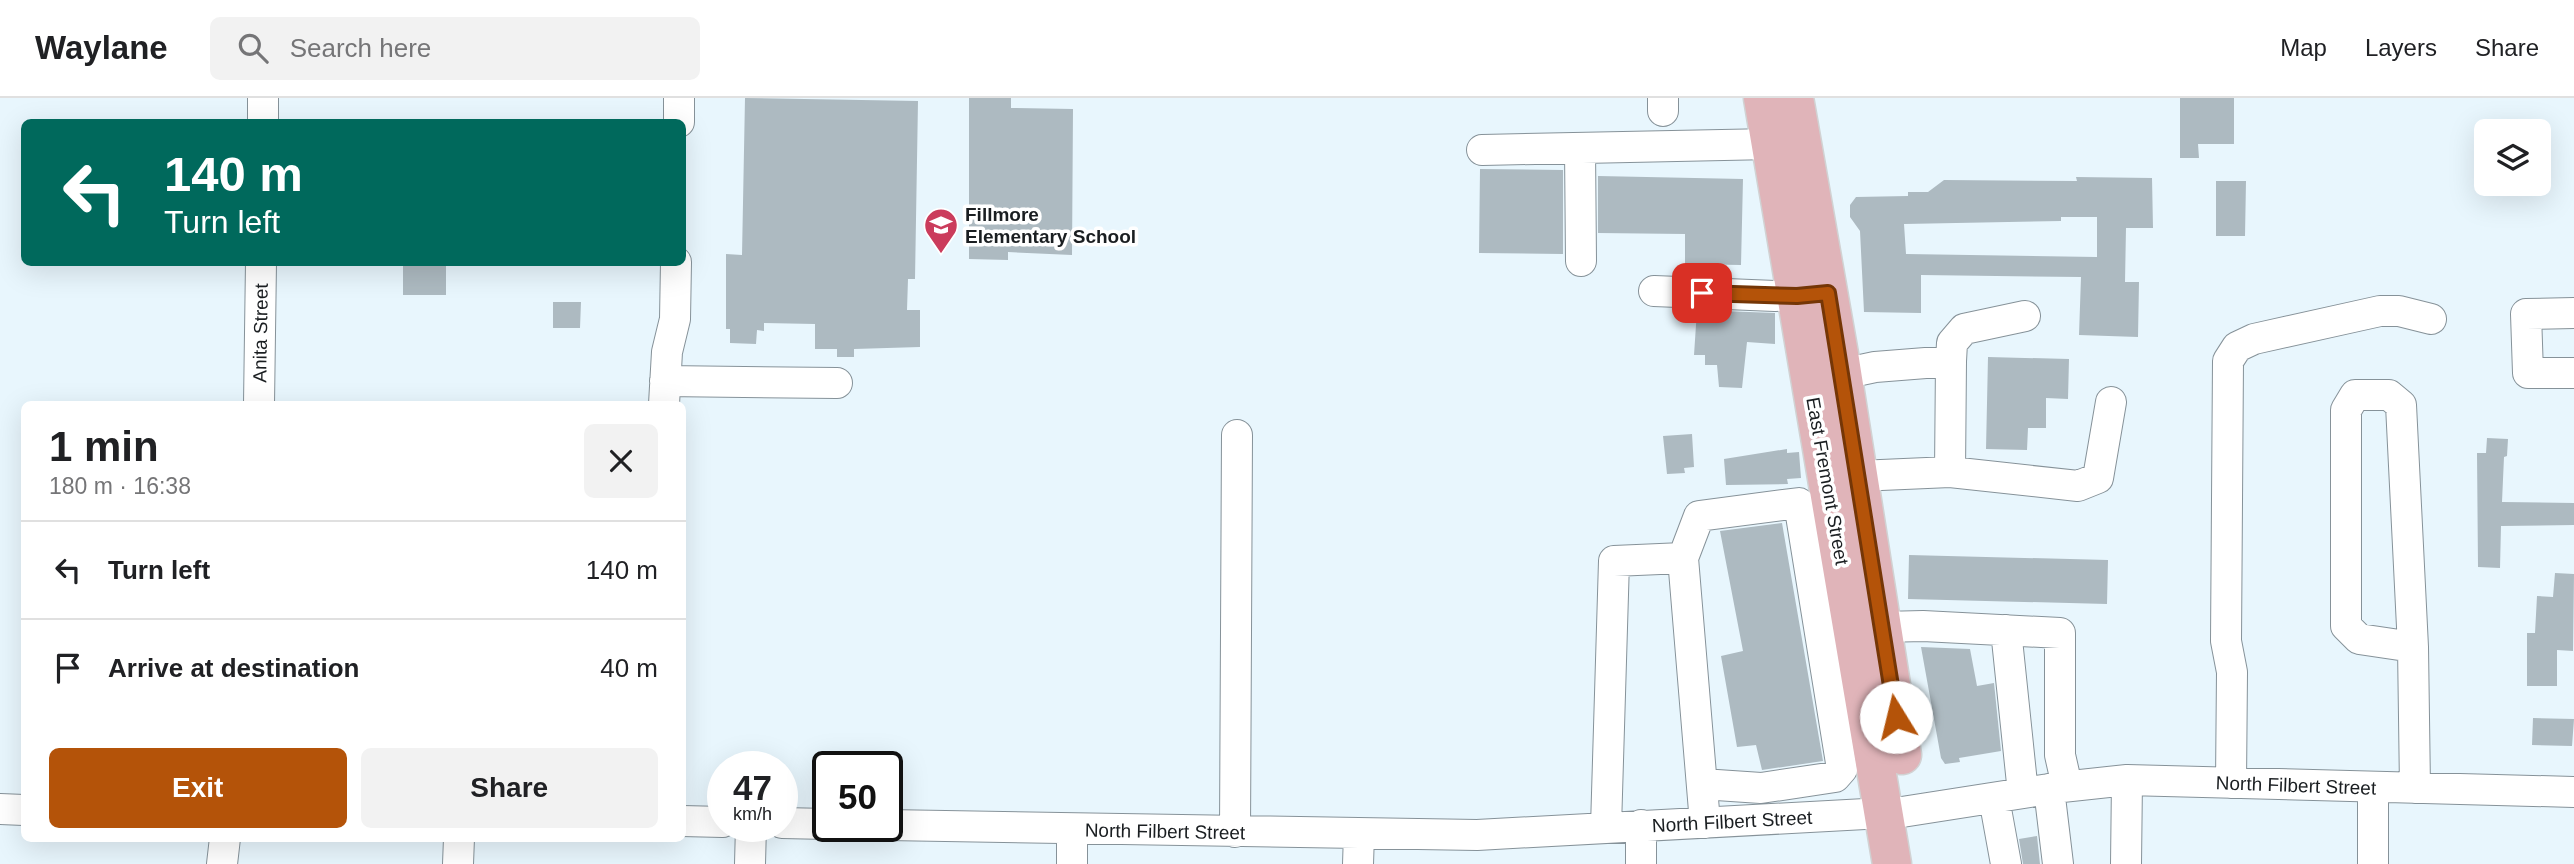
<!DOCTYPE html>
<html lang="en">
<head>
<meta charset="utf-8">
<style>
	:root { --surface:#fff; --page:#f2f2f2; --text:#202124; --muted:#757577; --line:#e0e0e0; --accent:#b45309 }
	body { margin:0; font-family:Arial,sans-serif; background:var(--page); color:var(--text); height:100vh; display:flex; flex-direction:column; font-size:26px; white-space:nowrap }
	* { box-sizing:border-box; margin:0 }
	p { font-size:23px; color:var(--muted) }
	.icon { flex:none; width:38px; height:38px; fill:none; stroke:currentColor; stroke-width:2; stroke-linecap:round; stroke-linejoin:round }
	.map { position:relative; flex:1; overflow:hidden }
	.sheet { position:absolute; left:21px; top:303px; width:665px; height:441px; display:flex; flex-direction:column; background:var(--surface); border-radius:10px; box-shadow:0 7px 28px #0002 }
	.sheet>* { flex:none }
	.hud { position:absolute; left:21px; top:21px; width:665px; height:147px; border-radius:10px; box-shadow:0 7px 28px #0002; background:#00695c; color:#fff; overflow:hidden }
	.buttons { position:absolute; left:2474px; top:21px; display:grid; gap:14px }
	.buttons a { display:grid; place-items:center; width:77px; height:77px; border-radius:10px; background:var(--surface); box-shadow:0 7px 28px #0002; font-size:35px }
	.speed { position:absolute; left:707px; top:653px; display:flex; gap:14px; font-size:35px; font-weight:700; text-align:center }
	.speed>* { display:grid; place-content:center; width:91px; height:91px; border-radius:50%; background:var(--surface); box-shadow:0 7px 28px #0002; line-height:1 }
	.speed small { font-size:18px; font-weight:400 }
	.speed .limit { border:4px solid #111; border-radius:10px; background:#fff; color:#111 }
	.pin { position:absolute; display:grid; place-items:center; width:60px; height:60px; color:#fff; margin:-30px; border-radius:14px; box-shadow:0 4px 10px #0006 }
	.me { position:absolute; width:77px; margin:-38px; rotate:351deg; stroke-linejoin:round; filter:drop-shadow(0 0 5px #0008) }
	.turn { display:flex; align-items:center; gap:24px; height:147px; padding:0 28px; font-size:32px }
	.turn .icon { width:91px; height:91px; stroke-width:2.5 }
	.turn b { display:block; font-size:49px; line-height:60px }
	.round { display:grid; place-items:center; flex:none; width:74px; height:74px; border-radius:10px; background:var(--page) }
	.head { display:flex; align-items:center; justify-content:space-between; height:119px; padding:0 28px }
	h1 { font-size:42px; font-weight:800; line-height:52px }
	.primary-button { display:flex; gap:14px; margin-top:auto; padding:14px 28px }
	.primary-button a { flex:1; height:80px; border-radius:10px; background:var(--accent); color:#fff; font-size:28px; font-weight:800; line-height:80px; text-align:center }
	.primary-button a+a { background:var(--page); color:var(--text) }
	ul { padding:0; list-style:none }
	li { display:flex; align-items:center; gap:21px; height:98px; padding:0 28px; border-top:2px solid var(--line) }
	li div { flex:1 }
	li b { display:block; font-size:26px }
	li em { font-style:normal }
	header { display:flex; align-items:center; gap:42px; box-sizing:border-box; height:98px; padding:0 35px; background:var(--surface); border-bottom:2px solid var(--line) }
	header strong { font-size:33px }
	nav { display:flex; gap:38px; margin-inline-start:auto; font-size:24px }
	.search { width:490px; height:63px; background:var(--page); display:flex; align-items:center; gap:18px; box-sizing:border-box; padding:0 24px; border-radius:10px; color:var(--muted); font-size:26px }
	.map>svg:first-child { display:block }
</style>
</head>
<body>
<header>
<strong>Waylane</strong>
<div class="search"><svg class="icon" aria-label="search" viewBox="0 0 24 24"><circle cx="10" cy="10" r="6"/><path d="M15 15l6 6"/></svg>Search here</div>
<nav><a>Map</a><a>Layers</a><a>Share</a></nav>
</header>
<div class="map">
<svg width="2574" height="766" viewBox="0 0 2574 766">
	<rect width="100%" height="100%" fill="#e8f6fd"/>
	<path fill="#adbac1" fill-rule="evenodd" d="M745,0l173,3 -3,178h-7l-1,31h13v37l-66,2v8h-17v-8h-22v-25l-51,-1v8l-7,-1 -1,14 -26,-1v-14h-4v-75l16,1z
		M969,0h42v10l62,1 -1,146 -64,-3v8l-39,-1z
		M2180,0h54v46h-36l1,14h-19z
		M1480,71l83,1v84l-84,-1z
		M1598,78l145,3 -2,86 -56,-1v-30l-87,-1z
		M2076,79l76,1 1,50h-27l-1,54h14l-1,55 -59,-2 2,-58 -160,-2v38l-57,-1 -4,-81 -10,-14v-12l6,-8 52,-1v-4h20l16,-12 133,1zM2061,119h36v40l-191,-3 -2,-30 157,-3z
		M2216,83h30l-1,55h-29z
		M403,164h43v33h-43z
		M553,204h28l-1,26h-27z
		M1697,212l78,3v31l-28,-2 -5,46 -23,-1 -2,-22h-12v-10h-11z
		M1988,259l81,2 -1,40 -22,-1v30h-18l-1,22 -41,-1z
		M1692,336l2,33 -10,1 1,5 -18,1 -4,-38z
		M2487,340l21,1 -1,17 -3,1 -2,45 72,1v22l-73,1 -1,42 -22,-1 -1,-114h9z
		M1787,351v4l12,-1 2,26 -14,1 1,5 -62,1 -2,-26z
		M1782,425l41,238 -61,9 -6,-25 -19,2 -16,-91 22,-5 -23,-120z
		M1909,457l199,5 -1,44 -199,-5z
		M2555,475l19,1 -1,77 -16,-1v36h-30v-53h8l2,-37 16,1z
		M1921,549l49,2 7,37 17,-3 7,68 -42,7 1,4 -15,2 -4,-6z
		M2533,620l41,1 -2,27 -40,-1z
		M2037,738l3,28h-17l-4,-25z"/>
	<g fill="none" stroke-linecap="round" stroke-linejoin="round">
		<g stroke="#869299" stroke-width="32">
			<path id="minor" d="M1663,13v-13
				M263,24v-24
				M679,24v-24
				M1580,50l1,113
				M1482,52l289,-6
				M1654,193l121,5 43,-2
				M2574,215l-48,1 2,59h46
				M1951,263l1,-18 12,-14 61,-13
				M1842,276l33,-7 76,-6 -1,111 -92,4
				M665,283l172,2
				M2355,297h34l12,10 12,242 -54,-8 -13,-13v-216z
				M259,306l2,-142
				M664,306l3,-52 8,-33 1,-57
				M1950,374l128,14 20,-8 13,-76
				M1683,460l16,-42 100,-13 43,266 -7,8 -74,11 -59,-4
				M1882,529l41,-1 137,7v122l7,31
				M2006,532l17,163
				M2413,549l2,141
				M2231,685l1,-111 -6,-31 2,-280 9,-14 17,-8 126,-28h19l32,8
				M2049,691l9,75
				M1994,700l12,66
				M0,711l24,1
				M682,723l41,1
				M782,725l46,1
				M887,727l590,10 425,-23 160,-25 65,-7 447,12
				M1606,729l8,-266 69,-3 22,265
				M1235,734l2,-397
				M222,766l3,-26
				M458,766l1,-26
				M750,766l1,-38
				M1072,766v-35
				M1358,766l1,-30
				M1641,766v-39
				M2126,766l1,-84
				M2373,766v-75"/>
		</g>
		<g stroke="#d1d2d3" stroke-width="41">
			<path id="major" d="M1763,0l129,766
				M1794,0l46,262 62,395"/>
		</g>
		<use href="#minor" stroke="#fff" stroke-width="30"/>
		<use href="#major" stroke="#e0b4b9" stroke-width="38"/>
	</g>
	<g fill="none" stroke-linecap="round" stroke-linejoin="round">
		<g stroke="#753606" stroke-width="18">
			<path id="route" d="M1702,195l95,3 31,-3 68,424"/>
		</g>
		<use href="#route" stroke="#b45309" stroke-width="12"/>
	</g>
	<defs>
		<g id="school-pin" transform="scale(1.75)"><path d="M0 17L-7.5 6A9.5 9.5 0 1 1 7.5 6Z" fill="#cb3c5c" stroke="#fff"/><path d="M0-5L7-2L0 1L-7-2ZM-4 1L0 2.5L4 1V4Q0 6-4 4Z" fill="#fff"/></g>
	</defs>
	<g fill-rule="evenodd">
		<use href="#school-pin" x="941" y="127"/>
	</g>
	<g text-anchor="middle" stroke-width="7" stroke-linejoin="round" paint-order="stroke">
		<g font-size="19" font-weight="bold" fill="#1a1e21" stroke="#fff" text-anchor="start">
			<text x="965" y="123">Fillmore<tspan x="965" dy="22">Elementary School</tspan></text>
		</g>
		<g font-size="19" fill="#1a1e21" stroke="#fff">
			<text transform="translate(260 235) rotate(-89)" y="7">Anita Street</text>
			<text transform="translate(1828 383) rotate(80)" y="7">East Fremont Street</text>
			<text transform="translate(2296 687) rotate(2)" y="7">North Filbert Street</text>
			<text transform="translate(1732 723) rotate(-3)" y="7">North Filbert Street</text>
			<text transform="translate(1165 733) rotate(1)" y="7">North Filbert Street</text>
		</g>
	</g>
</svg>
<div class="buttons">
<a><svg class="icon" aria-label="layers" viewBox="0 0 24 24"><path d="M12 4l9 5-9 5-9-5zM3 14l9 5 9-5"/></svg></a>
</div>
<div class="speed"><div>47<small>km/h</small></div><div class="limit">50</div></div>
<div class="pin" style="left:1702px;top:195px;background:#d93025"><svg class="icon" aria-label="arrive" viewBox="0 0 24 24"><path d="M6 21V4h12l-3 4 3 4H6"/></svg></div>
<svg class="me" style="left:1896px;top:619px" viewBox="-20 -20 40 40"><circle r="19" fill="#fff"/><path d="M0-13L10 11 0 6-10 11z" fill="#b45309"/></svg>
<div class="hud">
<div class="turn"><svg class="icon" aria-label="left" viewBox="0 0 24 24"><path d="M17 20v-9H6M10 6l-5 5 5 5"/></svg><div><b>140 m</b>Turn left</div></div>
</div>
<section class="sheet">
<div class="head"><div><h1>1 min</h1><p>180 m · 16:38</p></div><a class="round"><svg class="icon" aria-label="close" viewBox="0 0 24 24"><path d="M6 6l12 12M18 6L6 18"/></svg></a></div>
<ul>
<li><svg class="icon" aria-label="left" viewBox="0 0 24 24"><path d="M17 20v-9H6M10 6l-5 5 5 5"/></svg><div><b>Turn left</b></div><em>140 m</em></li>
<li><svg class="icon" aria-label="arrive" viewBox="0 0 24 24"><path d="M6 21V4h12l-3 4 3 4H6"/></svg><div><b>Arrive at destination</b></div><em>40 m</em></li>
</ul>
<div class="primary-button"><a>Exit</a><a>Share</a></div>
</section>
</div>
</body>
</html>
